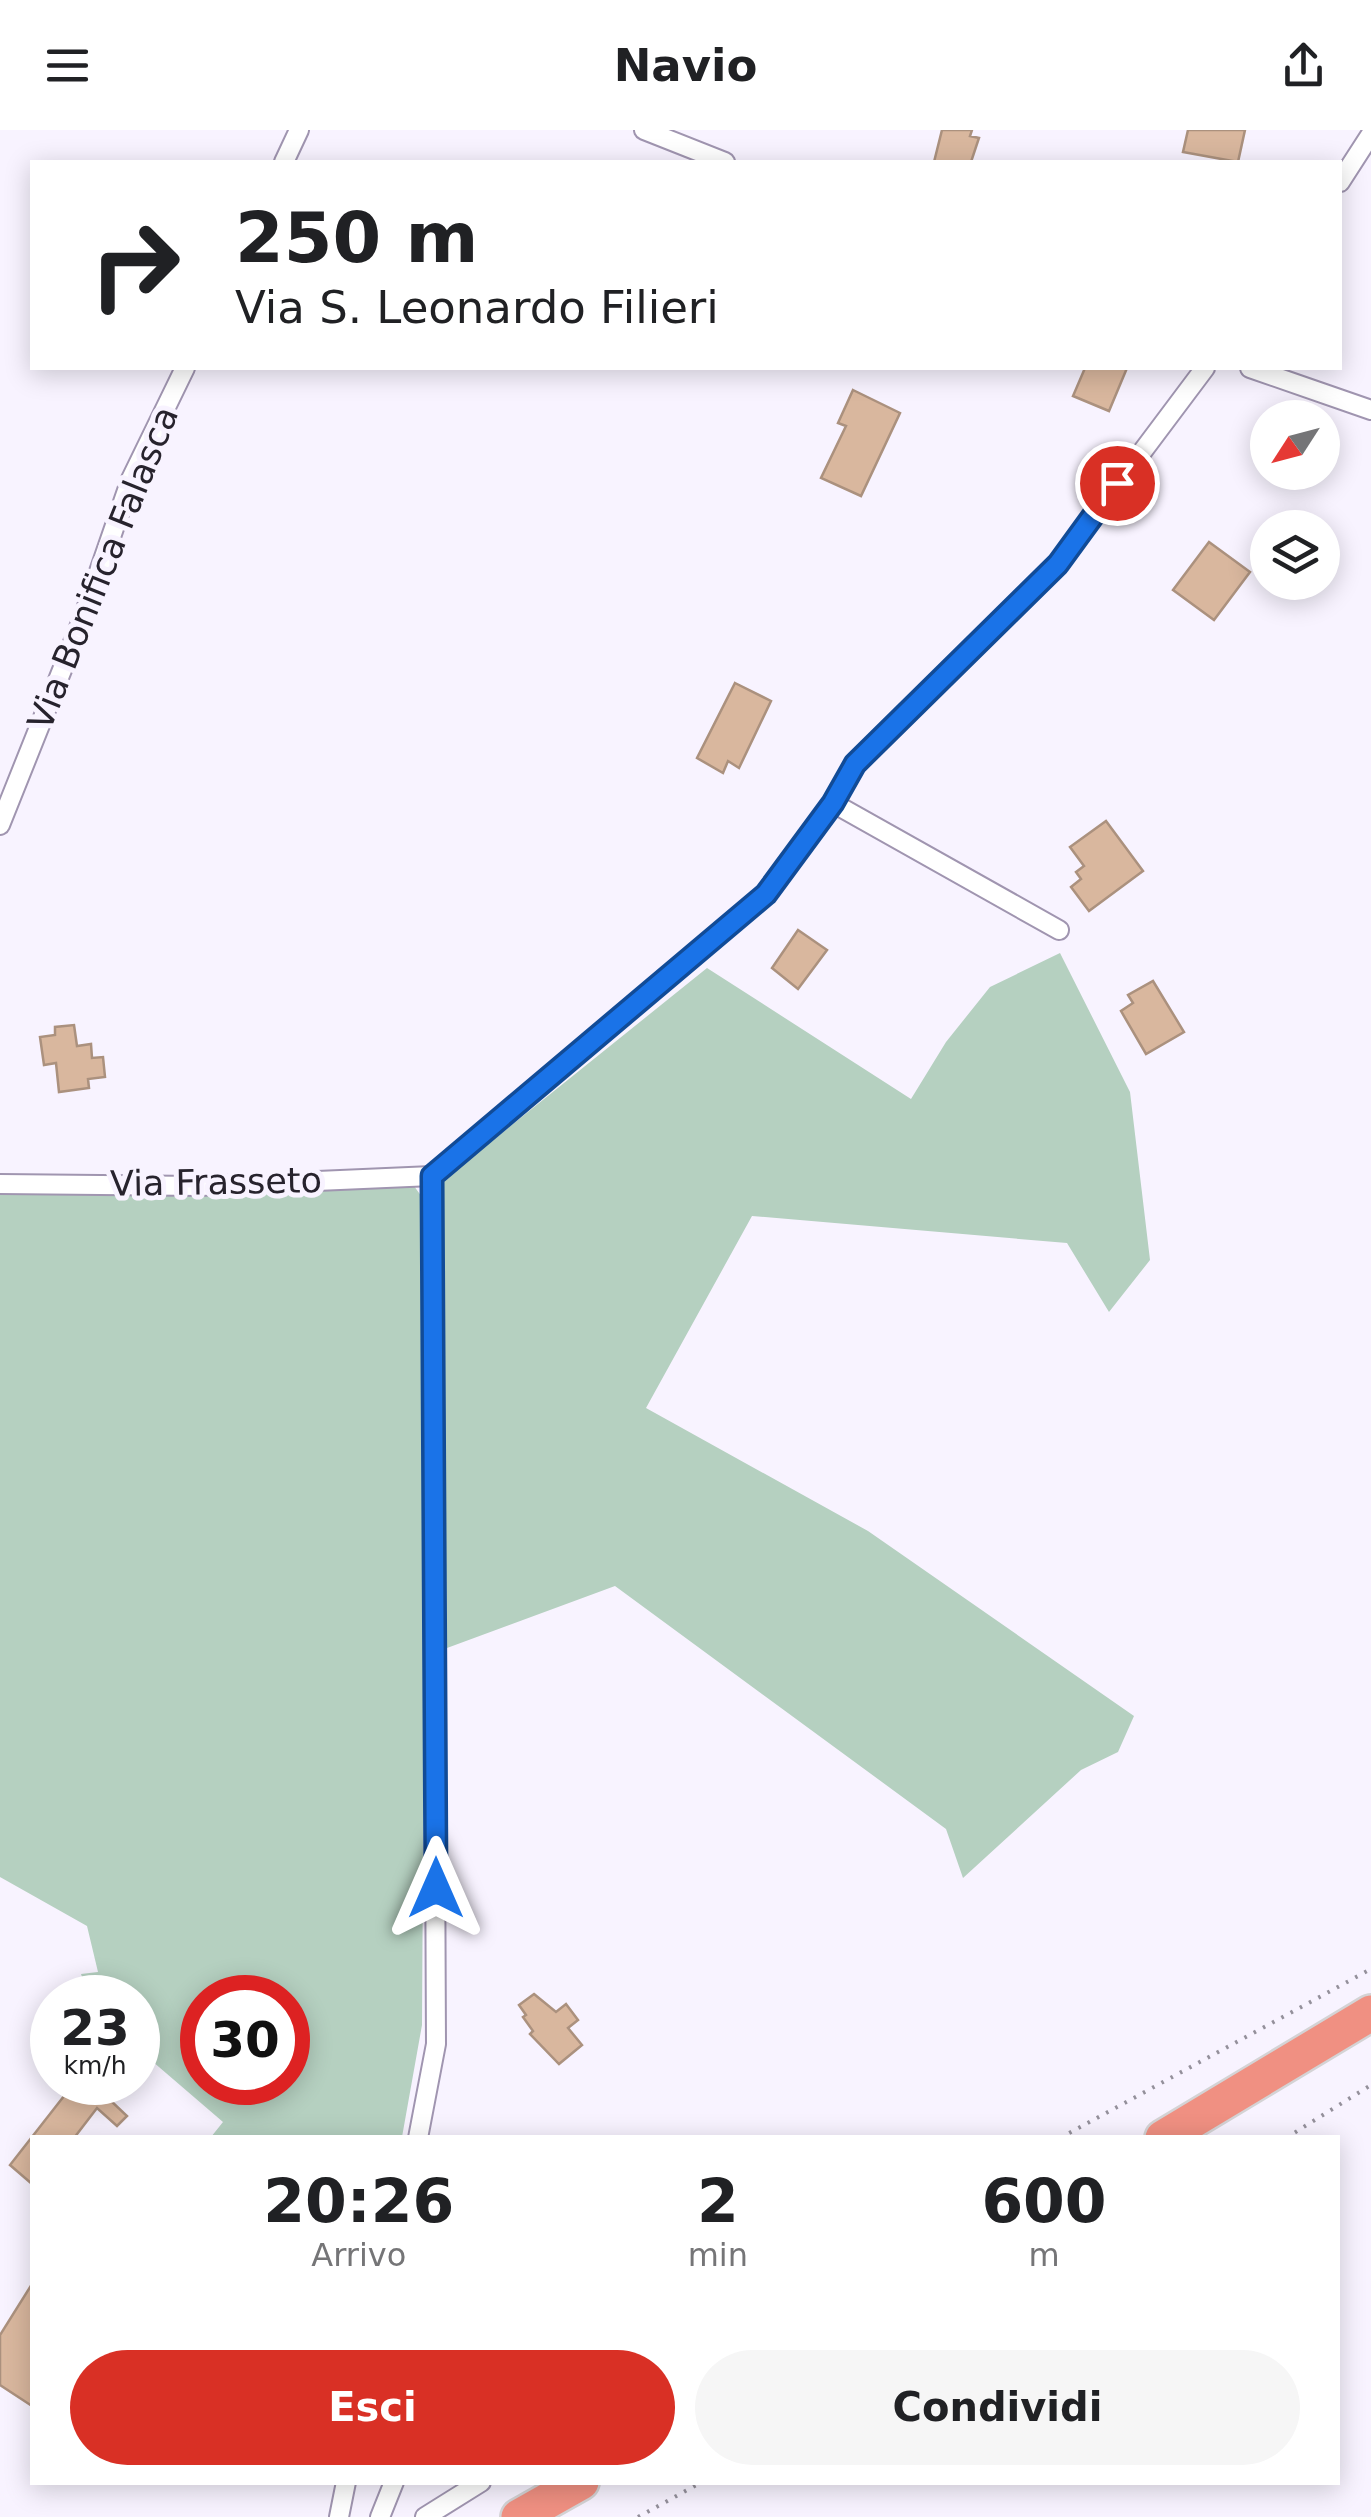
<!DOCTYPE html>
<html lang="it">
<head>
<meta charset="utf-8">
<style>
	:root { --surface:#fff; --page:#f6f6f6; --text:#202124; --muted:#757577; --accent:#d93025 }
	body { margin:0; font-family:"DejaVu Sans",sans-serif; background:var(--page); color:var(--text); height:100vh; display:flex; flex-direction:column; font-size:38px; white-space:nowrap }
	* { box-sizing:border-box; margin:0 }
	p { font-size:32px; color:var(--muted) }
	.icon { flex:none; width:55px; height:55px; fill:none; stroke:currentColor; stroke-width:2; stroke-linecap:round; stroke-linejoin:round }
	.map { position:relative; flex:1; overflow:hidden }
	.drawer { position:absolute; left:30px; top:2005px; width:1310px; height:350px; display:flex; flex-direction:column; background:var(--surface); border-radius:0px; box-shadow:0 5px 25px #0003 }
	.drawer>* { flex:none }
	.banner { position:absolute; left:30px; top:30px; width:1312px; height:210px; border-radius:0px; box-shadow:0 5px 25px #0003; background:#fff; color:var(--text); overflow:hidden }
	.needle { width:65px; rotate:234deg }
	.controls { position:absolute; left:1250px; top:270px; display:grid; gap:20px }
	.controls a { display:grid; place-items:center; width:90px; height:90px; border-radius:50%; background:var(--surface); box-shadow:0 5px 25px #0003; font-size:50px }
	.speed { position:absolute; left:30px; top:1845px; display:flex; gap:20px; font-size:50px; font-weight:700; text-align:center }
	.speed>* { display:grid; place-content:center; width:130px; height:130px; border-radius:50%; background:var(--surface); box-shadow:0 5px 25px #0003; line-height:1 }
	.speed small { font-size:25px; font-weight:400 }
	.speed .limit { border:15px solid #d22; background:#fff; color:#111 }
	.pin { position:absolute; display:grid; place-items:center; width:85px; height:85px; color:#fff; margin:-42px; border:5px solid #fff; border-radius:50%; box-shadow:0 2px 10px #0007 }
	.me { position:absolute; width:110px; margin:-55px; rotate:0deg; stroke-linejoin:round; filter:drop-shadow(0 0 8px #0008) }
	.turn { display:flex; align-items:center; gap:35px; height:210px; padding:0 40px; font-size:45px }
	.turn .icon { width:130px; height:130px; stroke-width:2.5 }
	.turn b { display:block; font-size:70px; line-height:85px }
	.eta { display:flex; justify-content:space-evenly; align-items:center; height:170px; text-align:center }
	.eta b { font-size:60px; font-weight:600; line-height:70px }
	.button { display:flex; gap:20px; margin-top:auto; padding:20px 40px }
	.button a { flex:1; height:115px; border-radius:60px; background:var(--accent); color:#fff; font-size:40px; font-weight:600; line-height:115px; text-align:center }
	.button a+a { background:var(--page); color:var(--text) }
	header { display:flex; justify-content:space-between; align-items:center; height:130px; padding:0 40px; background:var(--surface); font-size:45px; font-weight:600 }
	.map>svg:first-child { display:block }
</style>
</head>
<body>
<header><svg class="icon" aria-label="menu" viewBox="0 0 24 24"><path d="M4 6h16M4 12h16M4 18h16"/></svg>Navio<svg class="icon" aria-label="share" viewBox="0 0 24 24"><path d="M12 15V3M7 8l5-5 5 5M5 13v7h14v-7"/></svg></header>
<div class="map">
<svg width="1371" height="2387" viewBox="0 0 1371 2387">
	<rect width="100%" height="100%" fill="#f8f3ff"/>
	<path fill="#b5d0c0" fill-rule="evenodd" d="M1060,823l70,139 20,168 -41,52 -42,-69 -315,-27 -106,192 222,123 266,185 -16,36 -37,18 -118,108 -17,-49 -331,-243 -168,62 -6,-466 266,-214 204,131 35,-57 44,-55z
		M395,1052l19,4 13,18 -5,821 -20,112h-191l12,-15 -85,-73v-51l-49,-1 -8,-23 17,-2 -11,-46 -87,-49v-687zM202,1868h86v84h-86z"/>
	<path fill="#d9b79e" stroke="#ab917e" stroke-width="2.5" d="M942,0h30l-2,6 9,2 -8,24h-37z
		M1188,0h57l-7,32 -55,-10z
		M1085,238h42l-18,43 -36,-15z
		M853,260l47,23 -39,83 -40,-18 25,-52 -8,-3z
		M1209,412l41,30 -36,48 -41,-30z
		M735,553l36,18 -32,67 -11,-7 -5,12 -26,-15z
		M1106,691l37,50 -54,40 -18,-24 10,-8 -5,-7 8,-6 -14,-19z
		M798,800l29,20 -29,39 -26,-21z
		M1153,851l31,51 -38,22 -25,-43 12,-8 -5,-8z
		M74,895l3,21 14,-2 1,14 11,-1 2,20 -17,2 1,9 -30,4 -3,-29 -12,2 -4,-28 15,-2v-8z
		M534,1864l22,18 10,-8 12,16 -10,8 14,17 -23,19 -29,-30 3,-3 -10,-14 3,-2 -7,-10z
		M75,1952h16l36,34 -10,10 -20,-18 -23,30h-42v46l-22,-19z
		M32,2154v122l-32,-21v-50z"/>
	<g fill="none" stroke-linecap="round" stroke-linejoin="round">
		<g stroke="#a095b0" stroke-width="22">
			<path id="street" d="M644,0l81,32
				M284,32l15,-32
				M1340,52l31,-48
				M1250,238l121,42
				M833,673l226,127
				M0,695l84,-210 47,-136 54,-111
				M0,1054l200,2 232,-10
				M418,2008l18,-94 -4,-868 334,-282 67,-91 22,-39 203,-200 147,-196
				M339,2387l7,-35
				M380,2387l14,-35
				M425,2387l56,-35"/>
		</g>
		<g stroke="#d4d3d5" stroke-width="40">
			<path id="highway" d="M1163,2008l208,-125
				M519,2387l62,-35"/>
		</g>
		<path stroke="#94909b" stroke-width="4" stroke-dasharray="2.5 8" stroke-linecap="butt" d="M1060,2008l311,-169
			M1286,2008l85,-53
			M638,2387l64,-35"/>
		<use href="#street" stroke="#fff" stroke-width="18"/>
		<use href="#highway" stroke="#f09082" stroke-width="35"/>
	</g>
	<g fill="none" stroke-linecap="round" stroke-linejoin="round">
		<g stroke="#114b97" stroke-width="25">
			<path id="route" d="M436,1758l-4,-712 334,-282 67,-91 22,-39 203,-200 59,-81"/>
		</g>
		<use href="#route" stroke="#1a73e8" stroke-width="18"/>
	</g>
	<g text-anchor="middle" stroke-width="10" stroke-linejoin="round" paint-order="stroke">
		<g font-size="35" fill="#27232d" stroke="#f8f3ff">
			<text transform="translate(103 438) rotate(-68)" y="12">Via Bonifica Falasca</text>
			<text transform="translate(216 1052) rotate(-1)" y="12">Via Frasseto</text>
		</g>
	</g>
</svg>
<div class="controls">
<a><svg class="needle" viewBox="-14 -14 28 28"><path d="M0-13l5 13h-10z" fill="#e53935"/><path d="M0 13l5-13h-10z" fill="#757577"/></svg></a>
<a><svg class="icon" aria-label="layers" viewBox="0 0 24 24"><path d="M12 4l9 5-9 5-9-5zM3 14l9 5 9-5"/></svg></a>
</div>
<div class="speed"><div>23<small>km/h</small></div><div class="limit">30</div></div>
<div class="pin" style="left:1117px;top:353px;background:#d93025"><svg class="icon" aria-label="arrive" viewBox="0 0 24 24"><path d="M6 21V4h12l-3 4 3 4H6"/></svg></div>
<svg class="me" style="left:436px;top:1758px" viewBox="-20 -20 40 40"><path d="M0-17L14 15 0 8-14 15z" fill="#1a73e8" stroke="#fff" stroke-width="4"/></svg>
<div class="banner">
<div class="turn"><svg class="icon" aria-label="right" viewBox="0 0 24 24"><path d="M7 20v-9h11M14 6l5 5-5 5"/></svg><div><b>250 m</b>Via S. Leonardo Filieri</div></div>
</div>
<section class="drawer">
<div class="eta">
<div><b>20:26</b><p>Arrivo</p></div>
<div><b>2</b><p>min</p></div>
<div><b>600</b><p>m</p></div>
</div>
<div class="button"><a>Esci</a><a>Condividi</a></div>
</section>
</div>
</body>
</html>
